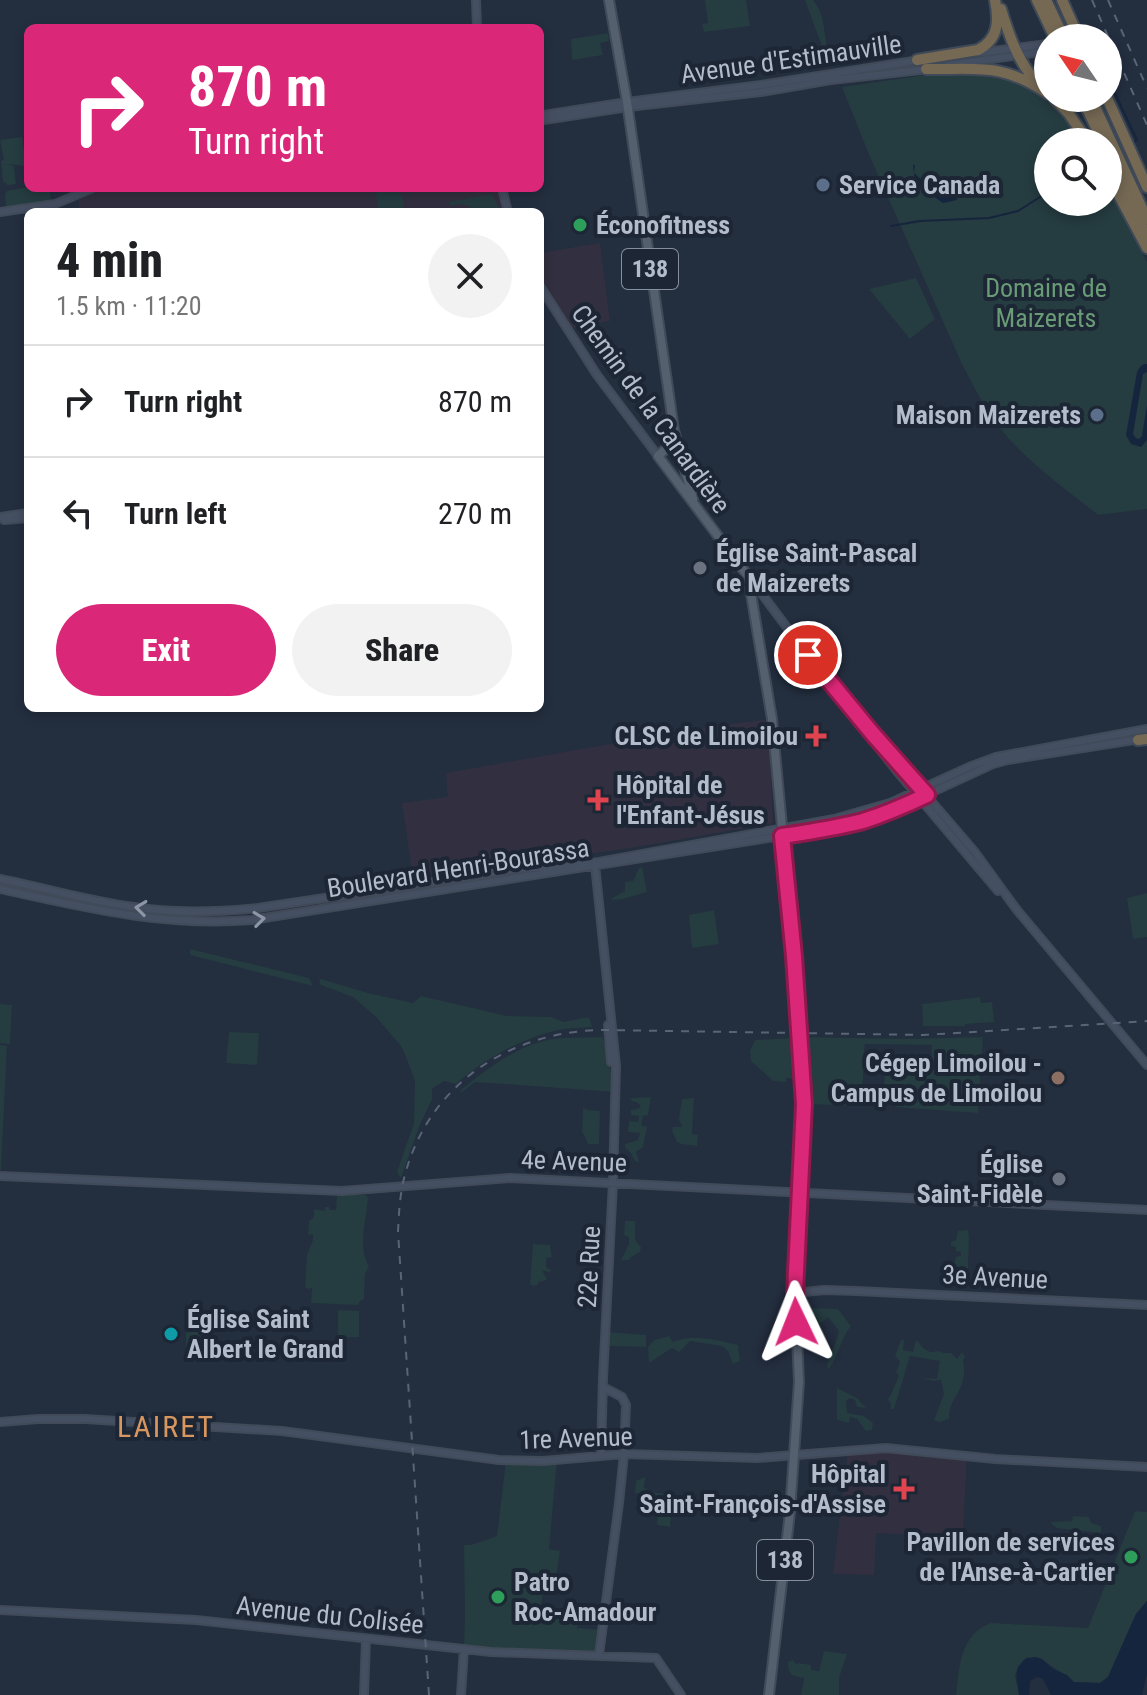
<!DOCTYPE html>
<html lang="en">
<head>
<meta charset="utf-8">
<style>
	:root { --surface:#fff; --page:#f2f2f2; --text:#202124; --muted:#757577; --line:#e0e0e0; --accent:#db2777 }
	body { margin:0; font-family:"Roboto Condensed",sans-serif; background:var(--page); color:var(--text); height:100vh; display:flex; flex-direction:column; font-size:30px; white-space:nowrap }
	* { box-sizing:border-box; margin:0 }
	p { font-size:26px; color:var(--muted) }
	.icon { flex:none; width:44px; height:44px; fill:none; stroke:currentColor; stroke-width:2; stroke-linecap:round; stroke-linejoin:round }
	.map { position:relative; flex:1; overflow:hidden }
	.drawer { position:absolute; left:24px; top:208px; width:520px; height:504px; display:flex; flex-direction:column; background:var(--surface); border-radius:12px; box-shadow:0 4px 12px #0003 }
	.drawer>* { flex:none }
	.guide { position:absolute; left:24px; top:24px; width:520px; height:168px; border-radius:12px; box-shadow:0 4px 12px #0003; background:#db2777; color:#fff; overflow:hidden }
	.needle { width:52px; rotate:305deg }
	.buttons { position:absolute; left:1034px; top:24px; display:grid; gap:16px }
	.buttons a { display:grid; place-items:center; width:88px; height:88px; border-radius:50%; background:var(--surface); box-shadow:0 4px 12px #0003; font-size:40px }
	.pin { position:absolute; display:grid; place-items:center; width:68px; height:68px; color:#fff; margin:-34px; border:4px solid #fff; border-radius:50%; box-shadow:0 2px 8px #0007 }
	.me { position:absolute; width:88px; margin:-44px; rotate:358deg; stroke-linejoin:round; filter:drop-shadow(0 0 6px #0008) }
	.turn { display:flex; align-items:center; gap:28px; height:168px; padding:0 32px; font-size:36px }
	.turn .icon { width:104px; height:104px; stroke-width:2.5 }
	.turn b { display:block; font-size:56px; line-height:68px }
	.round { display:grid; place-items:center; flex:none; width:84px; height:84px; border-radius:42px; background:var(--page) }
	.head { display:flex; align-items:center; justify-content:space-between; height:136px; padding:0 32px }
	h1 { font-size:48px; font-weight:800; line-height:60px }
	.button { display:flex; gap:16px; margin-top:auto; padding:16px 32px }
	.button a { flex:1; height:92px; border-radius:48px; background:var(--accent); color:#fff; font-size:32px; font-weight:800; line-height:92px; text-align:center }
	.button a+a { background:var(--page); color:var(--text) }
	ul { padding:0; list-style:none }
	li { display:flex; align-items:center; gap:24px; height:112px; padding:0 32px; border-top:2px solid var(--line) }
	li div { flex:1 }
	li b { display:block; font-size:30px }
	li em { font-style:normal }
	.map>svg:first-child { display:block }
</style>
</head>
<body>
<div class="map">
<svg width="1147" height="1695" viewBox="0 0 1147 1695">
	<rect width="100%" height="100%" fill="#232e3f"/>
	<path fill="#323040" d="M107,188h391l7,24h-426v-14z
		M600,243l10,78 -43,8 -27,-43v-33z
		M765,720l5,39 3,64 -142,25 -211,29 -4,3 -3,-2 -11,-75 46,-6 -2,-24 262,-46z
		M867,1449l100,7 -4,69 5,13 -92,-5 -2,42 -41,-1 15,-123z"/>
	<path fill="#253c40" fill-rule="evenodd" d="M705,0h41l4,26 -46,6 -2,-8 6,-1z
		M805,0h8c13,16 10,31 15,51l-4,1z
		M608,33l1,8 -9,2 3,12 -31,5 -1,-21z
		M980,72c50,10 74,29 102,70h-34v60h60v-17l39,77v247l-49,6c-29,-23 -61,-46 -87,-74 -21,-23 -36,-51 -50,-79l-91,-205 -28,-70 83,-12z
		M22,137l4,29 -20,-2 8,2 2,18 -8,1 -5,-4 -2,-20 3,-1 -4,-20z
		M28,187l21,1 2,13 -45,6 -1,-12 2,-4z
		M375,188h21l7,11 1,13h-25z
		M491,194l11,18h-29l-4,-6 -8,-2 -11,2 -1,-4z
		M916,278l19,41 -25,20 -41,-50z
		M642,867l5,25 -24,7 -11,1v-2l13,-7v-9l8,-1 6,-13z
		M1147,893v44l-14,2 -6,-41z
		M714,910l5,34 -27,4 -3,-33z
		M190,949l119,29 4,8 -123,-31z
		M321,979l47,14 45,10 8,-7 86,20 44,1 13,5 24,-5 2,2 2,8c-13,1 -26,1 -38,4 -36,9 -71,29 -98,53l-12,-3 -12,8v10l-13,28 -18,51 -4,-6 17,-49 1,-42 -9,-24 -5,-11 -25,-29 -23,-20 -32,-12 -2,-4z
		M980,997l1,6 11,-1 2,20 -29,2v2h-42l-1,-22z
		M0,1004l12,1 -2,39 -10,-1z
		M229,1032l30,1 -2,32 -31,-2z
		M603,1037l12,55 -140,-10 -14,11v-3c23,-19 50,-40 79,-48 19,-6 43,-4 63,-5z
		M799,1037l109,2 75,-2 -5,76 -83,-6 2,-22h-6l-1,7h-6l1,-26 -21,-1 -3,41 -57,-2zM865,1044l67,1 -1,20h-32l-1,-3 -35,-3z
		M794,1038v41l-8,-1v4l-13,-1 -22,-20 -1,-10 5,-11z
		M0,1045l7,1 -6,124h-1z
		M651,1097l-3,18 -5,1 -2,9 6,2 -4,20 -7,5 3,10 -4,-1 -4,-8 -6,-5v-4l13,-4 2,-7 -12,-1 1,-11 9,1 1,-6 -8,-1v-5l6,-1 4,-3 -3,-3 -6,-2 -2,-3z
		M694,1098l-2,36 6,1 -1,11 -16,-2 -4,-2 -5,-11 1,-4h9l-3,-9 3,-19z
		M583,1107l4,3 13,1 -1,33h-11l-6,-13z
		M337,1194l28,1 3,2c-1,23 -11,49 1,69l-4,8 -1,25 -4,2 -2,4 -47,-2 1,-15 -4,1 -3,-2 2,-32 6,-15v-6l-5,1 1,-14 5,-4v-8l11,2v-4h4l1,3h6z
		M625,1221h10v19l6,7 -1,5 -9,5 -2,3h-8l8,-16v-7l-5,-2z
		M968,1230l1,7 -1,31 -5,5 -6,-4 -3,-5 2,-7 5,-1v-4l-5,-1v-4l-5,-1v-4l5,-2 2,-9z
		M533,1244l17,1 2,12 -6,1v9l6,4 -4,1 -6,-2 5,10 -9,2v3l-5,1 -3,-2z
		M807,1306l3,2 28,1 13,17c-11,13 -12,30 -22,43l-2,-2c2,-13 10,-24 12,-36l-11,-14c-11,10 -15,11 -27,1l1,-10z
		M338,1310l21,1v26h-21z
		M191,1329l16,2 -1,21 -5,5 -15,-1v-23z
		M607,1332l39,3v12l-39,-1z
		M669,1336l4,6c21,-9 43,-2 65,3l2,16 -7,3 -5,-13 -6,-5 -32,-5 -11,11 -7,-4 -23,15 -1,-16 6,-7z
		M901,1340h3l-1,10 10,2 3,-11h2c5,8 10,13 20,10l6,2h7l6,6 5,-7 3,5 -2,3c6,31 -14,35 -14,59l-10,3 -5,-2 10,-26 -3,-14 -8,1 -11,-3 15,1 3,-18 -30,-5 -16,53h-4l1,-4 -3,-6 2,-3 9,-20 -3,-4 4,-10 -5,-6z
		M837,1388l20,10 9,10 -9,-1 -2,-7 -5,-2 -4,3 1,12 17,3 9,7 -1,7 -6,1 -9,-12 -7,-2 -1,6 -12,-3z
		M506,1460h51l-8,89 11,2 -4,27 -11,-1 -5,36 38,5 -1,10 26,2 -4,25 -135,-6 1,-35 -1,-69h7l26,-9z
		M645,1477l-1,11 12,5 17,1 -3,33 -13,-2 3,-28 -25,-4 1,-12z
		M1135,1511l12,1v89l-11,13 -28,63 -8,6 -27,-1c-9,-10 -21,-14 -31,-23l-24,7 -3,10 4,19h-63c3,-28 4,-61 35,-72l97,5z
		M1073,1516l16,1 2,6 10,3v7l-44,-5 -5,-4v-2l20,-1z
		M824,1651l23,3 -8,24v17h-38l3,-17c-12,-2 -16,-3 -16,-16l5,-2 4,5 1,-2 13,2v5l8,1z"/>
	<path fill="#16253e" d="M913,164l2,2 -1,7c7,6 12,12 22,13l4,4 16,-1 1,11 -14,3 -28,-20z
		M1144,364h3v8l-4,2 -10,60 3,4 3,1 3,-3 5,-31v35l-6,7 -10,-3 -5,-9 11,-63 3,-5z
		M1147,1601v73l-5,21h-91l-8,-16 -6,-2 -7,4 -1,14h-10c-1,-17 -8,-23 7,-37l10,-1 6,2 11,10 14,6 7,7 26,1 8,-6 28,-63z"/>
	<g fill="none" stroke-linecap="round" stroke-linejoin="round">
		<path stroke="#16253e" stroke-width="2" d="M1108,79l29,61 -5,3
			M891,226l29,-5 69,-3 29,-7 30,-19"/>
		<g stroke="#404a58" stroke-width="10">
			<path id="secondary" d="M476,0l1,28
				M978,53l70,-9
				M948,65l100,-14
				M540,117l4,-2 83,-13 134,-17 159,-25
				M541,117l3,3 84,-13 133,-15 70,-12 98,-11
				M502,188l6,24
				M0,212l55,-8 38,-16
				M540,286l57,89 61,81
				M0,517l28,-4
				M4,520l24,-2
				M750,578l71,95 153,178 43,59 130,155
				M862,727l34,43 102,121
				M595,865l21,201 -3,116 -10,196 -2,77
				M0,879c45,9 89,22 134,28 41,7 83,5 124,1l260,-39 47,-3 34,-4 235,-43 56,-16 79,-36 27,-10 151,-28
				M0,889c87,19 162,38 252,31l585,-93 50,-14 106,-49 15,-4 132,-21
				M608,1025l3,37
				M0,1176l342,15 168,-13 637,32
				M795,1293l29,-3 32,1 291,14
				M0,1422l38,-3h47l197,12 217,29 44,1 81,-7 133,4 129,-10 109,11 152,8
				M0,1610l196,10 295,32 165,6 25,37
				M599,1655l20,-152 5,-49 2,-49 -4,-8 -19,-10
				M364,1695l2,-56
				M461,1695l3,-46"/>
		</g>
		<g stroke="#404a58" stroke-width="12">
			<path id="primary" d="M609,0l18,102 47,328 19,69
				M674,430l-4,15 -12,11 90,120 24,143 22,237 10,148 -9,189 4,89 -9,130 -21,183"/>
		</g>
		<g stroke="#3f4957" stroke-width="14">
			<path id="highway" d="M1037,0l18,38
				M1046,0l18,38
				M1062,0l17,38
				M1001,9c8,26 17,54 37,74
				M917,60l61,-10c21,-11 21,-29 17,-50
				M926,69c52,1 76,-7 122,25
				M1054,98l15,16 19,28
				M1082,98l21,44
				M1091,98l56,121
				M1107,98l40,89
				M1108,152l39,85
				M1108,175l39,73
				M1138,740l9,-1"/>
		</g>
		<use href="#secondary" stroke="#454f62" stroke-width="6"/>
		<use href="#primary" stroke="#55606f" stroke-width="8"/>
		<use href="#highway" stroke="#756954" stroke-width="10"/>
		<path stroke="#596476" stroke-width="2" stroke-dasharray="8 8" stroke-linecap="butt" d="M1092,0l55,125
			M1108,0l39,88
			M429,1695l-31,-463c1,-21 2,-41 8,-61 26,-90 107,-140 197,-141l320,5 224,-14"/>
	</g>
	<defs><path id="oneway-chevron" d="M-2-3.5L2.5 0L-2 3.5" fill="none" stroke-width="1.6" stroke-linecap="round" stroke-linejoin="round" transform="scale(2)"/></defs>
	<g stroke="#8c96a6">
		<use href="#oneway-chevron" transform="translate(141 908) rotate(-173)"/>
		<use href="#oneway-chevron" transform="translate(259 919) rotate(-7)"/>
	</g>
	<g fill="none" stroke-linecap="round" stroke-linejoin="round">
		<g stroke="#8e194d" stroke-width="20">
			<path id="route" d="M796,1322l-1,-29 9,-189 -10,-148 -12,-120c27,-4 54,-8 81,-15 22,-7 43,-16 64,-26l-55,-62 -64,-78"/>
		</g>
		<use href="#route" stroke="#db2777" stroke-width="14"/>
	</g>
	<g fill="#5c6f8a" stroke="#1c2634" stroke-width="3">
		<circle cx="823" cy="185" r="8"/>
		<circle cx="1097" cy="415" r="8"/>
	</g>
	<g fill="#2e9e5b" stroke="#1c2634" stroke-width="3">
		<circle cx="580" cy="225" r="8"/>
		<circle cx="1131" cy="1557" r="8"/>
		<circle cx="498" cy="1597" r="8"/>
	</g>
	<g fill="#6b7280" stroke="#1c2634" stroke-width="3">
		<circle cx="700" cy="568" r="8"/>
		<circle cx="1059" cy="1179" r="8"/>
	</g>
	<g fill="#e0444e" stroke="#1c2634" stroke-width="3">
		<path d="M812 724h8v8h8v8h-8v8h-8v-8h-8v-8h8z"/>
		<path d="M594 788h8v8h8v8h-8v8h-8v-8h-8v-8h8z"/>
		<path d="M900 1477h8v8h8v8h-8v8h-8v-8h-8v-8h8z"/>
	</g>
	<circle fill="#8d6e63" stroke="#1c2634" stroke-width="3" cx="1058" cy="1078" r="8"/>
	<circle fill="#0f9aa8" stroke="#1c2634" stroke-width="3" cx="171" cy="1334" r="8"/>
	<g text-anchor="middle" stroke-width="8" stroke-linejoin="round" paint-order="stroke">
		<g fill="#1c2634" stroke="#868f9d" stroke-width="2">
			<rect x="622" y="249" width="56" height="40" rx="6"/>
			<rect x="757" y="1540" width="56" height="40" rx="6"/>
		</g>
		<g font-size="24" font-weight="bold" fill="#b3bcca">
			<text x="650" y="277">138</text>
			<text x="785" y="1568">138</text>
		</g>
		<g font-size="26" fill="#b3bcca" stroke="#1c2634">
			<text transform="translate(791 59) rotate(-8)" y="9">Avenue d'Estimauville</text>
			<text transform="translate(651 409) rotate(54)" y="9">Chemin de la Canardière</text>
			<text transform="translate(458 868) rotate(-9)" y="9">Boulevard Henri-Bourassa</text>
			<text transform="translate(574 1161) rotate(2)" y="9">4e Avenue</text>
			<text transform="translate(589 1267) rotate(-87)" y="9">22e Rue</text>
			<text transform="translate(995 1277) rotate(3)" y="9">3e Avenue</text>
			<text transform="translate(576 1438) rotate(-2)" y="9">1re Avenue</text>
			<text transform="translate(330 1615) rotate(6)" y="9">Avenue du Colisée</text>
		</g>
		<g font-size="26" font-weight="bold" fill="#b3bcca" stroke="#1c2634" text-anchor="start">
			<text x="839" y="194">Service Canada</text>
			<text x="596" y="234">Éconofitness</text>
			<text x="1081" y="424" text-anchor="end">Maison Maizerets</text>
			<text x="716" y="562">Église Saint-Pascal<tspan x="716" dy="30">de Maizerets</tspan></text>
			<text x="798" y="745" text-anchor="end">CLSC de Limoilou</text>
			<text x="616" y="794">Hôpital de<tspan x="616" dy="30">l'Enfant-Jésus</tspan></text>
			<text x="1042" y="1072" text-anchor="end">Cégep Limoilou -<tspan x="1042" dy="30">Campus de Limoilou</tspan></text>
			<text x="1043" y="1173" text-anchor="end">Église<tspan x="1043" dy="30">Saint-Fidèle</tspan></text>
			<text x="187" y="1328">Église Saint<tspan x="187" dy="30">Albert le Grand</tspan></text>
			<text x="886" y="1483" text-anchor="end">Hôpital<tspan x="886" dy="30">Saint-François-d'Assise</tspan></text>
			<text x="1115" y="1551" text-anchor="end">Pavillon de services<tspan x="1115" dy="30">de l'Anse-à-Cartier</tspan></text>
			<text x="514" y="1591">Patro<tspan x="514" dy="30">Roc-Amadour</tspan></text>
		</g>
		<g font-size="26" fill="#699c76" stroke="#1c2634">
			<text x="1046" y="297">Domaine de<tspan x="1046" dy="30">Maizerets</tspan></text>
		</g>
		<g font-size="30" letter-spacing="2" fill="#d9975f" stroke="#1c2634">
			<text x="166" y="1437">LAIRET</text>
		</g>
	</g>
</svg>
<div class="buttons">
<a><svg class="needle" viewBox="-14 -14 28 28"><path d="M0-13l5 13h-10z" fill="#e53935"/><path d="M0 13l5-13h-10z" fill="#757577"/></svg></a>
<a><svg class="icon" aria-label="search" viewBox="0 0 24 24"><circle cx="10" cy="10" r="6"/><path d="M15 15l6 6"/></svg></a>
</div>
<div class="pin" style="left:808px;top:655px;background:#d93025"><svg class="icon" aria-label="arrive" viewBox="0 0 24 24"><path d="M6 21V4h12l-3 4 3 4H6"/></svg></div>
<svg class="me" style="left:796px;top:1322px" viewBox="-20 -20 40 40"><path d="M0-17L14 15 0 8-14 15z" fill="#db2777" stroke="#fff" stroke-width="4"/></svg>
<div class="guide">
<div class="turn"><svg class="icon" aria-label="right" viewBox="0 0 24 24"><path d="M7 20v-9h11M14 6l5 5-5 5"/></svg><div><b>870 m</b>Turn right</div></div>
</div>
<section class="drawer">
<div class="head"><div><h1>4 min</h1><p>1.5 km · 11:20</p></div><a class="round"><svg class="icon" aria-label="close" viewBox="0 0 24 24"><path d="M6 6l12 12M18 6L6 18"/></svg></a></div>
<ul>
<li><svg class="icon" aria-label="right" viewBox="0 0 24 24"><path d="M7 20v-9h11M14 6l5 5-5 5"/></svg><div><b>Turn right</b></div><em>870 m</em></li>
<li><svg class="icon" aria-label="left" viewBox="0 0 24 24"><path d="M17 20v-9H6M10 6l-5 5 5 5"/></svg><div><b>Turn left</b></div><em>270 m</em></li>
</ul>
<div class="button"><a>Exit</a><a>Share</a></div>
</section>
</div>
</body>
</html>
